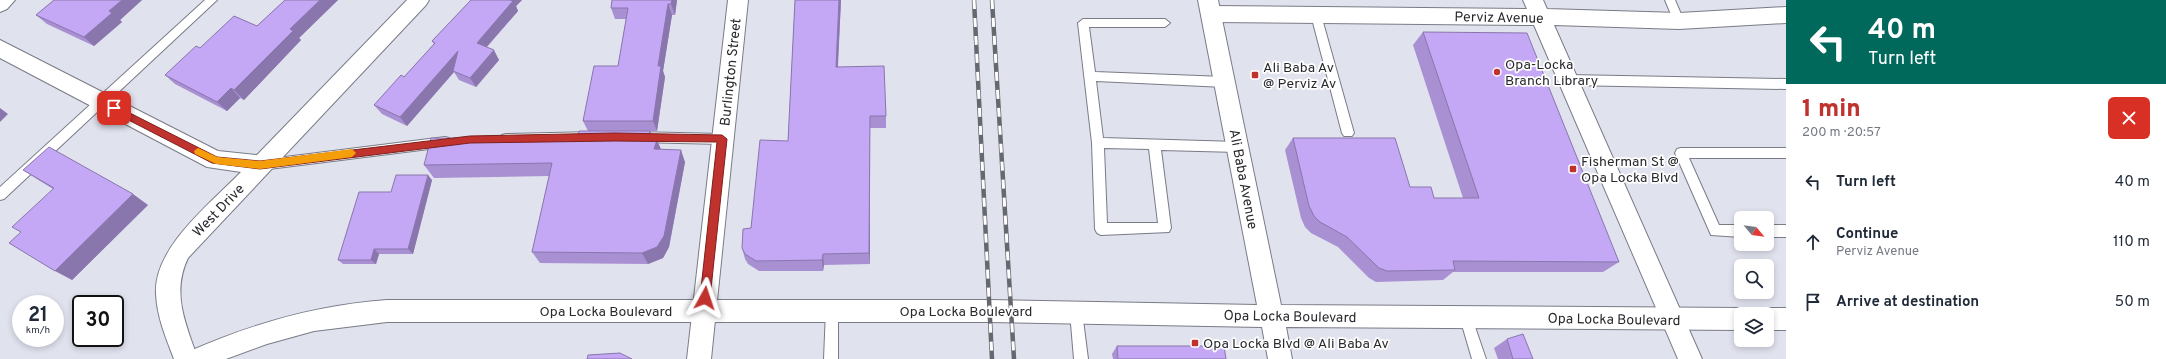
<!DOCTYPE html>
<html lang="en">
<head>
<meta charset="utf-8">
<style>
	:root { --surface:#fff; --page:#f6f6f7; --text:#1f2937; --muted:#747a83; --accent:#c0322e }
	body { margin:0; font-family:Overpass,sans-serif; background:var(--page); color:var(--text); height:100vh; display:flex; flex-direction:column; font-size:15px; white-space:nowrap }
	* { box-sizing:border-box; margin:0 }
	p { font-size:13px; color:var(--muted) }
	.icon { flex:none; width:22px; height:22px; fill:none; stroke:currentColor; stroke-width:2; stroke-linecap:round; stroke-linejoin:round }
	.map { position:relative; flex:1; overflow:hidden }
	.side { display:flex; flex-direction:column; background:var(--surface); width:380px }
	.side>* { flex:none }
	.banner { background:#00695c; color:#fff; overflow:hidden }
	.needle { width:26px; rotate:119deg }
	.fabs { position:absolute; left:1734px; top:211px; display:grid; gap:8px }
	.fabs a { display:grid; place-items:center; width:40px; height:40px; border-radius:6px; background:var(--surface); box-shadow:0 2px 6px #0003; font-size:20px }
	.speed { position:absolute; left:12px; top:295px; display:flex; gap:8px; font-size:20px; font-weight:700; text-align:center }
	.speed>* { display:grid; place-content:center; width:52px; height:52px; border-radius:50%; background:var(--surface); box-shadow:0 2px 6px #0003; line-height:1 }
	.speed small { font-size:10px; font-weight:400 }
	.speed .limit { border:2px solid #111; border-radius:6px; background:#fff; color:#111 }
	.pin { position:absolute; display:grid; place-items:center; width:34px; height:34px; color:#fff; margin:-17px; border-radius:8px; box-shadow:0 2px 6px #0006 }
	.me { position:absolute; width:44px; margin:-22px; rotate:5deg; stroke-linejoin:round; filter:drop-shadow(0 0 3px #0008) }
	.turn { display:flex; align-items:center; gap:14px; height:84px; padding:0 16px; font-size:18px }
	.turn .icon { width:52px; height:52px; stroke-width:2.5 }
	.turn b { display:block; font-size:28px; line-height:34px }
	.round { display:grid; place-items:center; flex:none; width:42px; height:42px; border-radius:6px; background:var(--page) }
	.summary { display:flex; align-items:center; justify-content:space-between; height:68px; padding:0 16px }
	h1 { font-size:24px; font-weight:800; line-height:30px; color:var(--accent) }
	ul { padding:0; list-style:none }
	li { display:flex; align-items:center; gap:12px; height:60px; padding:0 16px }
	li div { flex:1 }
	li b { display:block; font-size:15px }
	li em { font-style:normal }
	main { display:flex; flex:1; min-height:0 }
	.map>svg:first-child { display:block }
</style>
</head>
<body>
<main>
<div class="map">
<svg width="1786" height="359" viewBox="0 0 1786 359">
	<rect width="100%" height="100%" fill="#e0e2ee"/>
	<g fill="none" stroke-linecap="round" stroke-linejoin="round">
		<g stroke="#797b86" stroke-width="2">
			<path id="lane" d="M205,0h12l-213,199 -4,1v-13z
				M1665,0h10l9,21 -1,3h-8z
				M1316,11l5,4 33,118 -2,3h-8l-2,-3 -31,-118z
				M1083,19h82l5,4 -5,4h-76l6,45 130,5 6,5 -6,5 -129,-6 7,57 135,4 4,1 2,4 -2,4 -4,1 -77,-2 10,78 -2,4 -68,3 -4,-2 -2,-4 -3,-86 -14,-120zM1104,148l45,1 9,74h-51z
				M1568,75l218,4v10l-218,-4 -6,-5z
				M593,132l4,2 2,3 -2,3 -4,2 -87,2 -4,-1 -2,-4 2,-4 4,-1z
				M636,132l86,2 4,1 2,4 -2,4 -4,1 -86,-2 -4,-2 -2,-3 2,-3z
				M445,137l4,1 2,4 -2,4 -4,1 -184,23 -4,-1 -2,-4 2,-4 4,-1z
				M1681,148h105v10h-97l30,67h22v12l-30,-2 -36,-82 2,-4z
				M1767,225h19v12h-19z
				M832,304l5,2 1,4v49h-14l2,-49 1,-4z
				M1076,306l5,2 1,4 6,47h-14l-4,-47 1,-4z
				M1466,312l5,2 1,4 14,41h-14l-12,-41 1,-4z"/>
		</g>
		<g stroke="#797b86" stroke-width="2">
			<path id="street" d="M0,0h15l-8,9 -7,3z
				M407,0h22l-3,5 -238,253c-17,35 -2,67 10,101h-24c-8,-21 -17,-42 -18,-65 -3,-46 55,-91 85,-122l-34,-5 -207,-109v-18l218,111 39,4z
				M728,0h20l-37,359h-24z
				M1523,0h20l4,9 132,4 107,-6v16l-107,6 -125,-4 148,334h-24l-144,-334 -322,-3 -7,-3 -3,-5 3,-5 7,-3 315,3z"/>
		</g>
		<g stroke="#797b86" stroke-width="2">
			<path id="secondary" d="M1198,0h20l63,305 460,3 8,3 2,3h-10v16l-455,-3 6,32h-24l-6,-32 -273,-5h-602l-73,9 -47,13 -41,15h-39l3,-8c64,-28 127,-46 197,-51h602l268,5z
				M1767,308h19v22h-19v-16h-10l2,-3z"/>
		</g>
		<use href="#lane" fill="#fff" fill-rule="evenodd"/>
		<use href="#street" fill="#fff" fill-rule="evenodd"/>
		<use href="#secondary" fill="#fff" fill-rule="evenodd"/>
		<g stroke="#67686f" stroke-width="4.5">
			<path id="rail" d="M974,0l18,359
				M992,0l22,359"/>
		</g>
		<use href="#rail" stroke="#fff" stroke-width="3" stroke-dasharray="9" stroke-linecap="butt"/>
	</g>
	<path fill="#a990d3" d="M54,0h88l-22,20 2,2 -28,24 -47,-22 -11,-9z
		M285,0h53l-39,38 2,2 -57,60 -4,-2 -13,13 -52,-27 -10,-9 92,-49z
		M471,0h51l-6,6 2,5 -31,36 12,13 -23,27 -17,-7 -5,-8 -47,54 -25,-12 -8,-9 30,-28 30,-33 -2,-3z
		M677,0l-2,15h-3l-9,56 2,6 -8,54h-69l-5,-10 35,-55 8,-47h-11l-4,-11z
		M795,0h46l-3,67 48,49v12h-16v136l-46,1 -1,6h-64l-11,-7 -3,-5 -3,-11 46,-107z
		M1423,32l196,230 -16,10h-150l-10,8 -67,2 -7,-4 -31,-31 -27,-14 -6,-6 -4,-9 -16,-68 8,-12 141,60h29l-50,-153z
		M650,131l3,9h4l4,9 24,13 -16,85 -6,11 -15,6 -108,-1 -8,-11 17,-76 -115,2 -10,-13 153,-26z
		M23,170l125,35 -76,75 -51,-48 32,-43 -13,-8z
		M432,180l-19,74h-34l-3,10h-33l-5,-4 53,-68z
		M1507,339l26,20h-35l-4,-11z
		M1117,346l109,13h-113l-1,-5z"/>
	<path fill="#8976ac" d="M122,0h20l-22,20 2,2 -28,24 -10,-9 25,-26z
		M320,0h18l-39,38 2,2 -57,60 -10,-10 56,-61z
		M509,0h13l-6,6 2,5 -36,41 -5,-9z
		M672,0h5l-2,15 -4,-11z
		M839,0h2l-4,79 -1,-12z
		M668,4l4,11 -9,56 2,6 -8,54 -4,-10 5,-55z
		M494,50l5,10 -23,27 -6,-9z
		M458,51l-5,20 1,1 -47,54 -7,-9z
		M231,88l9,10 -13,13 -10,-9z
		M0,108l8,6 -8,8z
		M870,116v148l-1,-11z
		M650,131l5,13 2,-4 5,13 -3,9 -11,-22z
		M681,150l4,12 -16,85 -6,11 -15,6 -6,-11z
		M428,175l4,5 -19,74 -5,-5z
		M133,194l15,11 -76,75 -17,-9z
		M374,249l5,5 -3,10 -5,-4z
		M823,254l1,11 -1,6 -1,-11z"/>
	<path fill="#c4a8f5" stroke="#8976ac" d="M54,0h68l-13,11 3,2 -28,24 -48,-22z
		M285,0h35l-30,29 3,2 -59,59 -3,-2 -14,14 -52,-27 31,-29 4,2 34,-32 23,10z
		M471,0h39l3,1 -36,42 17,7 -24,28 -17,-7 5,-20 -58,66 -26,-12 27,-30 3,2 31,-34 -3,-2z
		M612,0h60l-1,4h-3l-10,62h3l-8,55h-70l11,-55h24l10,-58h-17z
		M795,0h44l-3,67 48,-1 2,50h-16l-1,137 -46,1 -1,6 -66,1 -11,-7 -3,-6 1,-19 8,-1 9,-88 28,1z
		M1423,32l104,1 92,229 -166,-1 2,9 -68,1 -8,-3 -32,-31 -27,-15 -6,-6 -5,-10 -16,-68h102l15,49h21l3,11h45z
		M579,131h71l-2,9h9l-3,9 27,1 -17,86 -7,11 -15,6 -110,-1 20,-89 -128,2 7,-27 146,1z
		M49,147l84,47 -78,77 -46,-28 12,-11 -9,-5 42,-39 -31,-18z
		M396,175h32l-20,74h-34l-3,11h-33l21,-68h32z
		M1523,334l10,25h-20l-6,-20z
		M1117,346h107l2,13h-108z
		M620,353l12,6h-45l1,-4z"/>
	<path fill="#c0322e" stroke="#7d201e" d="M114,105l103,52 43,4 210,-25 145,-3 107,2 5,4 -17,159 -5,5 -5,-5 17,-156 -102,-1 -145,2 -210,26 -48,-6 -101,-52 -1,-3z"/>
	<path fill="#f59e0b" d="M198,148l19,9 43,4 92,-12 4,4 -4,4 -92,12 -44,-5 -21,-10 -1,-3z"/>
	<g fill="#c0322e" stroke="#fff" stroke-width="1.5">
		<circle cx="1497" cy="72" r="4"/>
		<rect x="1251" y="71" width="8" height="8" rx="2"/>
		<rect x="1569" y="165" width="8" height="8" rx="2"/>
		<rect x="1191" y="339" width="8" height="8" rx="2"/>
	</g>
	<g text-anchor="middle" stroke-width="3.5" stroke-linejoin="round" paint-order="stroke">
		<g font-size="14" fill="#28292d" stroke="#fff">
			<text transform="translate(1499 17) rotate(1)" y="5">Perviz Avenue</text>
			<text transform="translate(730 72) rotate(-84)" y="5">Burlington Street</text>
			<text transform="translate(1244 179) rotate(79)" y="5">Ali Baba Avenue</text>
			<text transform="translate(218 210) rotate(-46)" y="5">West Drive</text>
			<text x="606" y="316">Opa Locka Boulevard</text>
			<text x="966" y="316">Opa Locka Boulevard</text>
			<text transform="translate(1290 316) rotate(1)" y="5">Opa Locka Boulevard</text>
			<text transform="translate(1614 319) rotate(1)" y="5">Opa Locka Boulevard</text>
		</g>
		<g font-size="14" fill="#28292d" stroke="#fff" text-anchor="start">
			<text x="1505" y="69">Opa-Locka<tspan x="1505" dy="16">Branch Library</tspan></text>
			<text x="1263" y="72">Ali Baba Av<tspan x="1263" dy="16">@ Perviz Av</tspan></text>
			<text x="1581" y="166">Fisherman St @<tspan x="1581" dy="16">Opa Locka Blvd</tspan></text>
			<text x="1203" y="348">Opa Locka Blvd @ Ali Baba Av</text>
		</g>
	</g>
</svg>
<div class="fabs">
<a><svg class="needle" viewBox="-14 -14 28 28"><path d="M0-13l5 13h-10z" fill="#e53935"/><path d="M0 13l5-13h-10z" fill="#747a83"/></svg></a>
<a><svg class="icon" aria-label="search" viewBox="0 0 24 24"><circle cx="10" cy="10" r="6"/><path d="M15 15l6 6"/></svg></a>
<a><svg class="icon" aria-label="layers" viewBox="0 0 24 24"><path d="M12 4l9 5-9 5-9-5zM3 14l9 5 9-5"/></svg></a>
</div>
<div class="speed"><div>21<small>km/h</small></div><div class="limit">30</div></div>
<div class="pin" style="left:114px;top:108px;background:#d93025"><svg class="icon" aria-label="arrive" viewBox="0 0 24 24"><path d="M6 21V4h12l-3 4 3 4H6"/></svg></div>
<svg class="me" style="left:705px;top:298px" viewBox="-20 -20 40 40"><path d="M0-17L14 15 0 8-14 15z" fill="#c0322e" stroke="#fff" stroke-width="4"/></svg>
</div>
<section class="side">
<div class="banner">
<div class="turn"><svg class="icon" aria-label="left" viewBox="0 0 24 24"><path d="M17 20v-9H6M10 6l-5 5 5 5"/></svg><div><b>40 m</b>Turn left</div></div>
</div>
<div class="summary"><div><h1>1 min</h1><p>200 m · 20:57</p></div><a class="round" style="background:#d93025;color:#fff"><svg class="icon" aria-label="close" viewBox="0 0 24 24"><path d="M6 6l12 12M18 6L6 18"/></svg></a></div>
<ul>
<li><svg class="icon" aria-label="left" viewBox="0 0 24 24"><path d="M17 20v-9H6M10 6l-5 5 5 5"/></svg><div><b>Turn left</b></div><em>40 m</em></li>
<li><svg class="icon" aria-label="ahead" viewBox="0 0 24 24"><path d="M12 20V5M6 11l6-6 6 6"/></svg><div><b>Continue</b><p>Perviz Avenue</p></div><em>110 m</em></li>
<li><svg class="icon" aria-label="arrive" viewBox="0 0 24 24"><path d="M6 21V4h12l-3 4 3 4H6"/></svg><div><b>Arrive at destination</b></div><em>50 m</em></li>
</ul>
</section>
</main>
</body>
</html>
